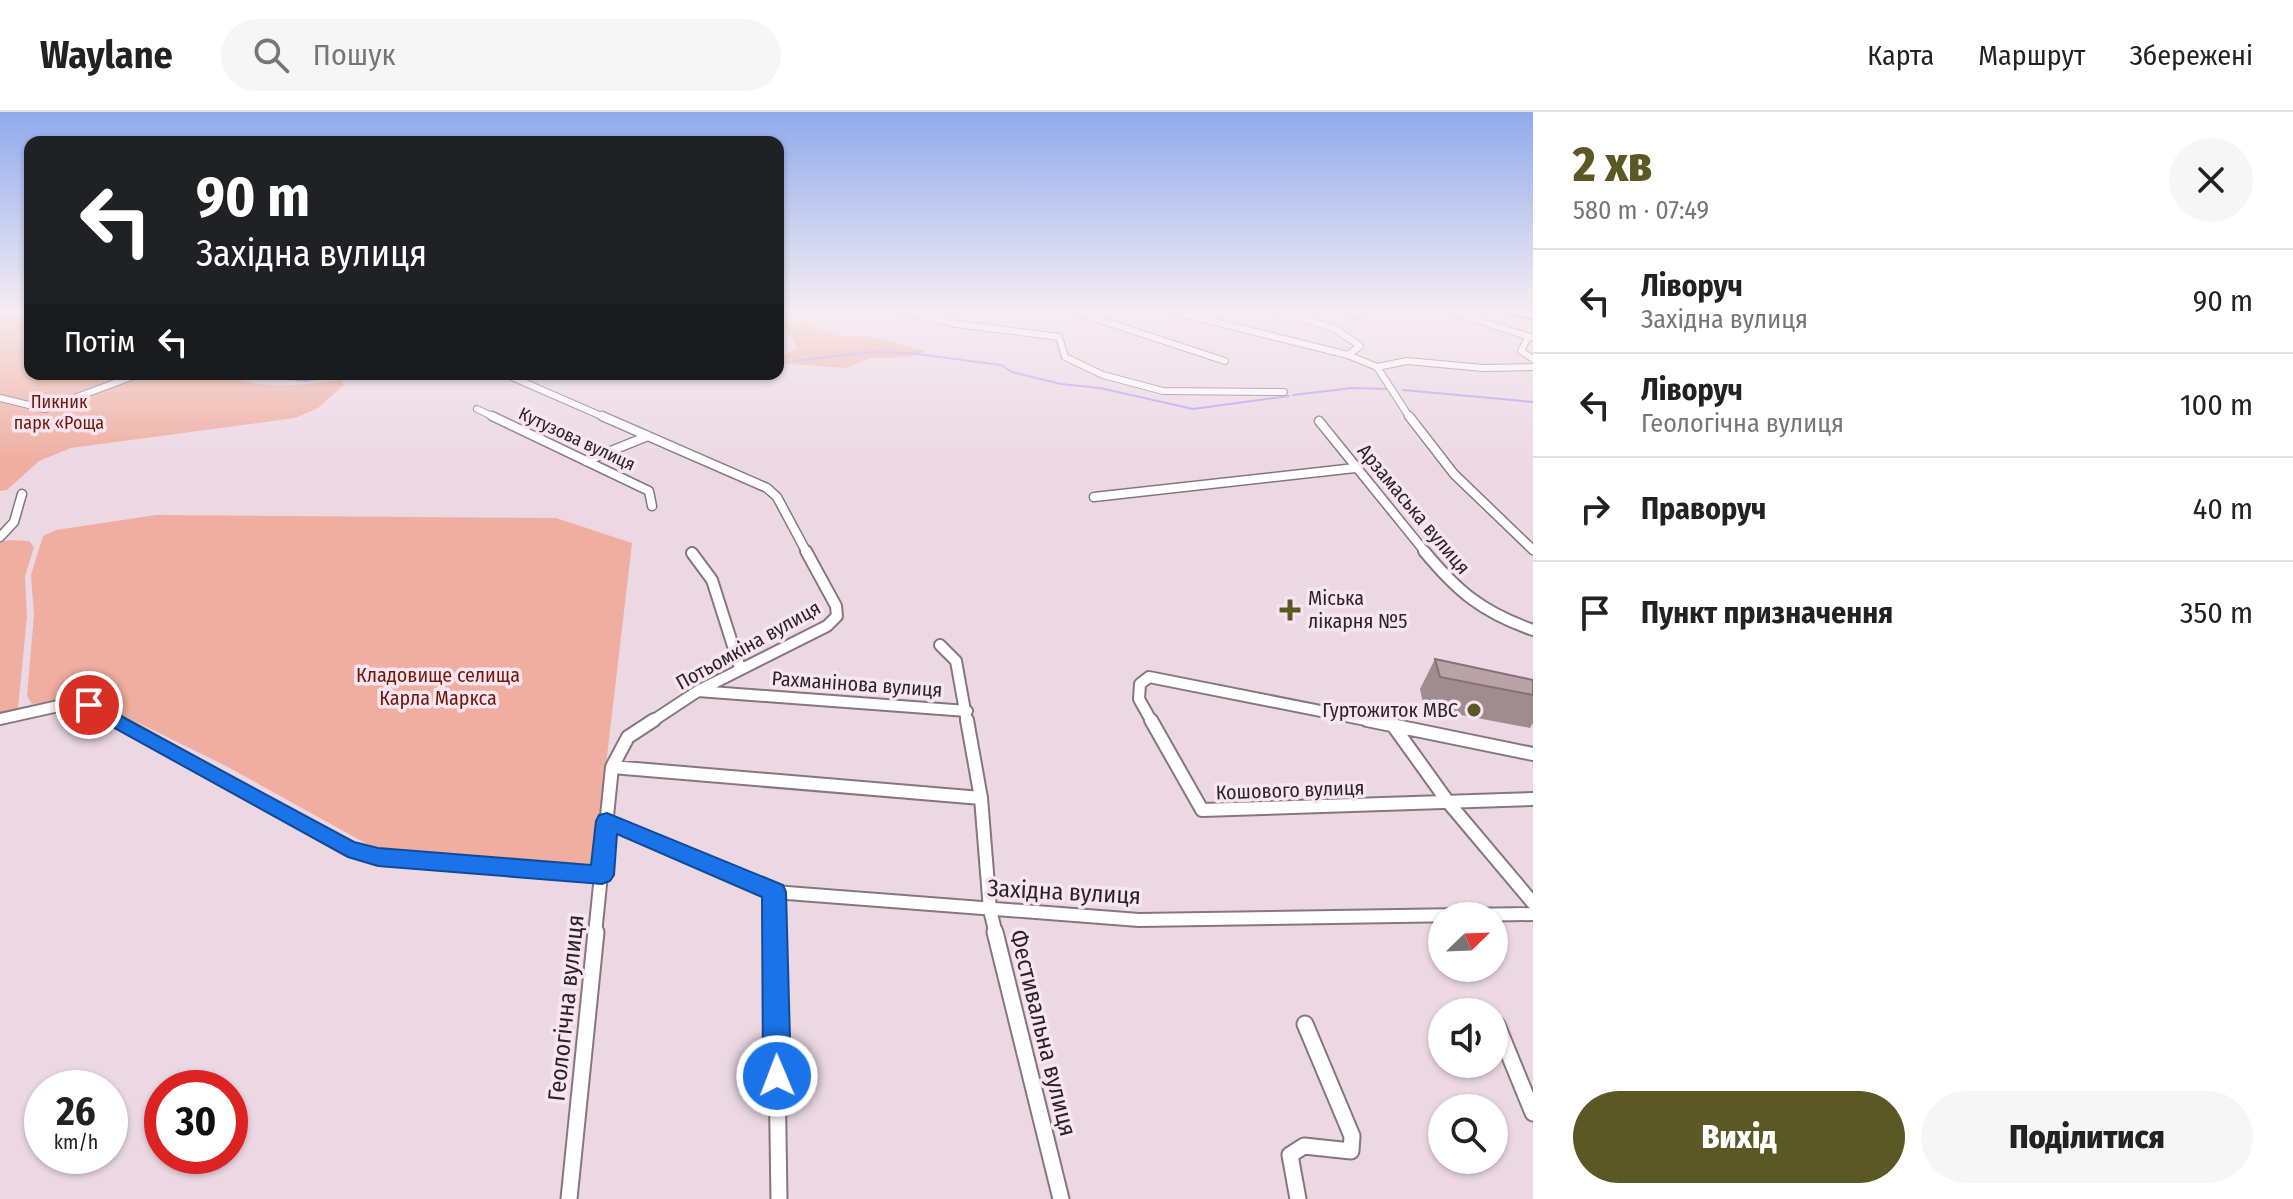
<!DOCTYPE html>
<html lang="uk">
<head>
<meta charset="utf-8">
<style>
	:root { --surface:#fff; --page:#f6f6f6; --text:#222; --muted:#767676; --line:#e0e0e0; --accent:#5a5825 }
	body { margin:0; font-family:"Fira Sans Condensed",sans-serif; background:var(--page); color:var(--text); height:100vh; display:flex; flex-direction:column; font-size:30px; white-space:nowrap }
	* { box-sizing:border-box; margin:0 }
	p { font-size:26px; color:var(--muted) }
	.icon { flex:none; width:44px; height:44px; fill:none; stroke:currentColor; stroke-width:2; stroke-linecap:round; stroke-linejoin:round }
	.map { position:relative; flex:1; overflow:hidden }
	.side { display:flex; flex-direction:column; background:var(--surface); width:760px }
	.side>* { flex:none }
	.banner { position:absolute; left:24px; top:24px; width:760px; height:244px; border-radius:16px; box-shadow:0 2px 6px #0004; background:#202124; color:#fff; overflow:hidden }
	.needle { width:52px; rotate:67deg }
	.fabs { position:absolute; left:1428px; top:790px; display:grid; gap:16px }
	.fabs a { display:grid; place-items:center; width:80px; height:80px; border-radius:50%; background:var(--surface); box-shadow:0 2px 6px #0004; font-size:40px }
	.speed { position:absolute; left:24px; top:958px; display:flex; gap:16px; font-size:40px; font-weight:700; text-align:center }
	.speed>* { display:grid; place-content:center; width:104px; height:104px; border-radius:50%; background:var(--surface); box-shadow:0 2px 6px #0004; line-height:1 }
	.speed small { font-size:20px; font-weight:400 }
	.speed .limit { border:12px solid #d22; background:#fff; color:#111 }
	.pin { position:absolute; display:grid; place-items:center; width:68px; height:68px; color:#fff; margin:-34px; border:4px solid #fff; border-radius:50%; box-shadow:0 2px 8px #0007 }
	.me { position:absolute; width:88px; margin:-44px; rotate:359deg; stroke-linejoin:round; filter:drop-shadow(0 0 6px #0008) }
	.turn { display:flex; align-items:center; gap:28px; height:168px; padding:0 40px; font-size:36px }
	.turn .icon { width:104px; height:104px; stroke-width:2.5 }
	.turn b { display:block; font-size:56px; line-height:68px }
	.then { display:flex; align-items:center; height:76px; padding:0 40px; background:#0003; gap:16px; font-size:30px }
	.round { display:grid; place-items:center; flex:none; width:84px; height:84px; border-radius:42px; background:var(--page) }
	.summary { display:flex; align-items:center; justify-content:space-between; height:136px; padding:0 40px }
	h1 { font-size:48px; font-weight:800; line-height:60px; color:var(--accent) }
	.primary-button { display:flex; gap:16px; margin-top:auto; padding:16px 40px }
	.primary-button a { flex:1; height:92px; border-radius:48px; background:var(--accent); color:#fff; font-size:32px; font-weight:800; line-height:92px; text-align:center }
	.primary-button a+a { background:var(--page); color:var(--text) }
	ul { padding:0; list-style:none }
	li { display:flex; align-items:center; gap:24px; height:104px; padding:0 40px; border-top:2px solid var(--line) }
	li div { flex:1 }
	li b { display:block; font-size:30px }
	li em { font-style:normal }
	header { display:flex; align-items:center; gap:48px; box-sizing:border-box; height:112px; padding:0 40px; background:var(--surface); border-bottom:2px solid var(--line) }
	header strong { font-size:38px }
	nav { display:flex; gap:44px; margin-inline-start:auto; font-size:28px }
	.search { width:560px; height:72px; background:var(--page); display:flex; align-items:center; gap:20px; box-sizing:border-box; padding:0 28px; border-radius:44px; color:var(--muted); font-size:30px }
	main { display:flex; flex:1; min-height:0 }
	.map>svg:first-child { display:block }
</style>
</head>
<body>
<header>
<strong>Waylane</strong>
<div class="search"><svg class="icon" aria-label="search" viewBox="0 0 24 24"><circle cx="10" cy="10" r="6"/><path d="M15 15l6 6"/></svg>Пошук</div>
<nav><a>Карта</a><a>Маршрут</a><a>Збережені</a></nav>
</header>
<main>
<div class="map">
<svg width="1533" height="1087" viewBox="0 0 1533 1087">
	<rect width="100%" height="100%" fill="#ecd8e3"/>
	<path fill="#efaea0" d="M0,198h30v64h193c36,17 81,11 119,6l2,5 -26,23 -23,10 -224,30 -32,13 -32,29 -7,1z
		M809,212l29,12 35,1 52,14 -15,6 -40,1 -24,10 -58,-4 -10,2v-8l19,-10 -12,-21z
		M156,403l400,3 76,25 -38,324 -121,-7 -99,-12 -148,-82 -132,-65 -21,-2 -41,5 -5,-8 7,-81 -3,-40 12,-39 13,-6z
		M10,428l19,1 5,6 -9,29 2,40 -9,93 -18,5v-172z"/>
	<path fill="#ad9cf1" d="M225,262h124l-43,8z"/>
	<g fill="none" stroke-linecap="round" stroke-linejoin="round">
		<path stroke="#ad9cf1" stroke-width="2" d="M778,247l5,1
			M794,249l79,-9 36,1 92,12 11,7 49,12 39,4 93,21 96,-13
			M1403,278l130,12
			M1293,283l59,-7 38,1"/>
		<g stroke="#877680" stroke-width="8">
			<path id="minor-far4" d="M899,198l57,14 103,13 6,20 38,18 60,16 121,1
				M1070,198l155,51
				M1166,198l182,45 29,12 33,51
				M1272,198l62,18 26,18 -12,9
				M1344,198l14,5
				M1447,198l86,28
				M1528,225l-7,14 12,8
				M1377,255l30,-6 76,7 50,-1
				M505,262l101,44
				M0,286l45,11 94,-35
				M477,297l19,9"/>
		</g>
		<g stroke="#877680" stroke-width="11">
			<path id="minor-far3" d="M492,304l157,75 3,15
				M602,304l165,72 10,9 30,56
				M1409,304l45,58 79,76
				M1319,309l107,132
				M586,349l62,-25
				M1094,385l261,-29
				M0,425l14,-15 8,-28"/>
		</g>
		<g stroke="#877680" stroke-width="14">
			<path id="minor-far2" d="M1424,439c34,41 58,61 109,79
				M692,441l20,27 28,88
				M940,533l16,16 11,61
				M698,579l269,20
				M0,607l63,-14h26l30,17
				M651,610l47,-31 129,-65 10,-10 -1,-10 -30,-55
				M1152,610l-13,-23 1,-15 9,-7 227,45"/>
		</g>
		<g stroke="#877680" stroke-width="16">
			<path id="minor-far1" d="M115,608l233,129 30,8 224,18
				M967,608l14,78 9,112 6,24
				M1151,608l51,90 331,-11
				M1367,608l166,34
				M1392,612l56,78 85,101
				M612,655l369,31
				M607,709l167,71 365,28 394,-6
				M774,780l1,42
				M595,822l17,-167 16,-30 26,-17"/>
		</g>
		<g stroke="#877680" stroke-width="19">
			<path id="minor" d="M775,820l4,267
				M995,820l66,267
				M1497,913l36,88
				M569,1087l27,-267
				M1298,1087l-8,-44 14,-9 47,5 1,-15 -47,-112"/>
		</g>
		<use href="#minor-far4" stroke="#fff" stroke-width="6"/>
		<use href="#minor-far3" stroke="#fff" stroke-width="8"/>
		<use href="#minor-far2" stroke="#fff" stroke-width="10"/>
		<use href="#minor-far1" stroke="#fff" stroke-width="12"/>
		<use href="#minor" stroke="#fff" stroke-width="15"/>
		<path stroke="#665b61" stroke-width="2" d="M1497,198l36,10"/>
	</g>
	<path fill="#9f8c8f" d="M1435,547l98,21v43l-3,5 -106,-20 -4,-19z"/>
	<path fill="#b9a3a6" stroke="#827274" stroke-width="2" d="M1435,547l98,21v15l-93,-18z"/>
	<linearGradient id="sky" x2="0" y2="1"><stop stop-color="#90aaec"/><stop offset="0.57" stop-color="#f6edf2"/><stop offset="1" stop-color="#f6edf2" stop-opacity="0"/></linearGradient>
	<rect width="1533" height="350" fill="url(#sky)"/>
	<path fill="#1a73e8" stroke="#114b97" stroke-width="2" d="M89,587l265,143 24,6 213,17 5,-44 3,-6 8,-2 176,72 3,7 5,184 -4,9 -10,4 -10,-4 -4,-9 -1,-179 -145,-63 -3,41 -4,6 -8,3 -224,-18 -30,-9 -266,-147 -3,-5 3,-4z"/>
	<g fill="#5a5825" stroke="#f9e5f0" stroke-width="3">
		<path d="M1286 486h8v8h8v8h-8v8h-8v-8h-8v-8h8z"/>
		<circle cx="1474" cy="598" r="8"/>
	</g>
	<g text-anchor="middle" stroke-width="7" stroke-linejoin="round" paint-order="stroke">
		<g font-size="18" fill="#6d1809" stroke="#f9e5f0">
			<text x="59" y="296">Пикник<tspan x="59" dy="21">парк «Роща</tspan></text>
		</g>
		<g font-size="18" fill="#2b2428" stroke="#f9e5f0">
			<text transform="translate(577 327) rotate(25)" y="6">Кутузова вулиця</text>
		</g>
		<g font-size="20" fill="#2b2428" stroke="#f9e5f0">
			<text transform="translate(1414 397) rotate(50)" y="7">Арзамаська вулиця</text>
			<text transform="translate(748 533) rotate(-29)" y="7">Потьомкіна вулиця</text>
			<text transform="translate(857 572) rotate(4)" y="7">Рахманінова вулиця</text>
			<text transform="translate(1290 678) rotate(-2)" y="7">Кошового вулиця</text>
		</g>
		<g font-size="20" fill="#2b2428" stroke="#f9e5f0" text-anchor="start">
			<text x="1308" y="493">Міська<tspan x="1308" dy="23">лікарня №5</tspan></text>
			<text x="1458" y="605" text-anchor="end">Гуртожиток МВС</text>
		</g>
		<g font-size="20" fill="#6d1809" stroke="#f9e5f0">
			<text x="438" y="570">Кладовище селища<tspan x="438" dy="23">Карла Маркса</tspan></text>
		</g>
		<g font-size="24" fill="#2b2428" stroke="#f9e5f0">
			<text transform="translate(1064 780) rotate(3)" y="8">Західна вулиця</text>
			<text transform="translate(566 896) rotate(-84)" y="8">Геологічна вулиця</text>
			<text transform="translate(1043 921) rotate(76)" y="8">Фестивальна вулиця</text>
		</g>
	</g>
</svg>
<div class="fabs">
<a><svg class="needle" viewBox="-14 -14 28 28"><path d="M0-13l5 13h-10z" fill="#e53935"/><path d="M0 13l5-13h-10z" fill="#767676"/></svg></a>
<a><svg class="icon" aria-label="sound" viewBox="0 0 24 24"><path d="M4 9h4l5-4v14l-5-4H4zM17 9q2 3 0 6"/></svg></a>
<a><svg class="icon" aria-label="search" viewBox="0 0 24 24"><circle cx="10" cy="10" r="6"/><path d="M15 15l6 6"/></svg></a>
</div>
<div class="speed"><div>26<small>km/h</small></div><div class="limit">30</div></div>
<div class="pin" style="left:89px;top:593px;background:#d93025"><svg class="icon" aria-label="arrive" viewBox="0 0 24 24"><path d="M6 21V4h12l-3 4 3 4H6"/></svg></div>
<svg class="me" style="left:777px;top:964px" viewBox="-20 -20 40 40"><circle r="17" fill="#1a73e8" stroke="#fff" stroke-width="3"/><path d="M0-11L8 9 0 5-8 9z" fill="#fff"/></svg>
<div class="banner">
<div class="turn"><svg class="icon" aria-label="left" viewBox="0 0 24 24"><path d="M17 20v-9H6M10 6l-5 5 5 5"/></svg><div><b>90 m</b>Західна вулиця</div></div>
<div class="then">Потім<svg class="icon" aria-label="left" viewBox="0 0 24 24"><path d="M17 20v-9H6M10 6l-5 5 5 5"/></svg></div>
</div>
</div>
<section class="side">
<div class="summary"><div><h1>2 хв</h1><p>580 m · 07:49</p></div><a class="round"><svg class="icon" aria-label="close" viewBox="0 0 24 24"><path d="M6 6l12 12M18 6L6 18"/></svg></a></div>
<ul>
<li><svg class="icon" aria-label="left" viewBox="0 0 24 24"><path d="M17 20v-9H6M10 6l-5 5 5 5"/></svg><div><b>Ліворуч</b><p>Західна вулиця</p></div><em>90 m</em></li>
<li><svg class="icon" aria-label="left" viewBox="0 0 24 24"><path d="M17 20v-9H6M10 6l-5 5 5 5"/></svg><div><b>Ліворуч</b><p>Геологічна вулиця</p></div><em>100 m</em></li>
<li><svg class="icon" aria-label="right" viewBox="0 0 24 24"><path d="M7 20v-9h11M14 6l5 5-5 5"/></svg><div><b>Праворуч</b></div><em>40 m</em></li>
<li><svg class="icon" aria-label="arrive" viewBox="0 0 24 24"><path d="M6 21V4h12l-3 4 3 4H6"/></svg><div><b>Пункт призначення</b></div><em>350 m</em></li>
</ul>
<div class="primary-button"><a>Вихід</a><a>Поділитися</a></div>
</section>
</main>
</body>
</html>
